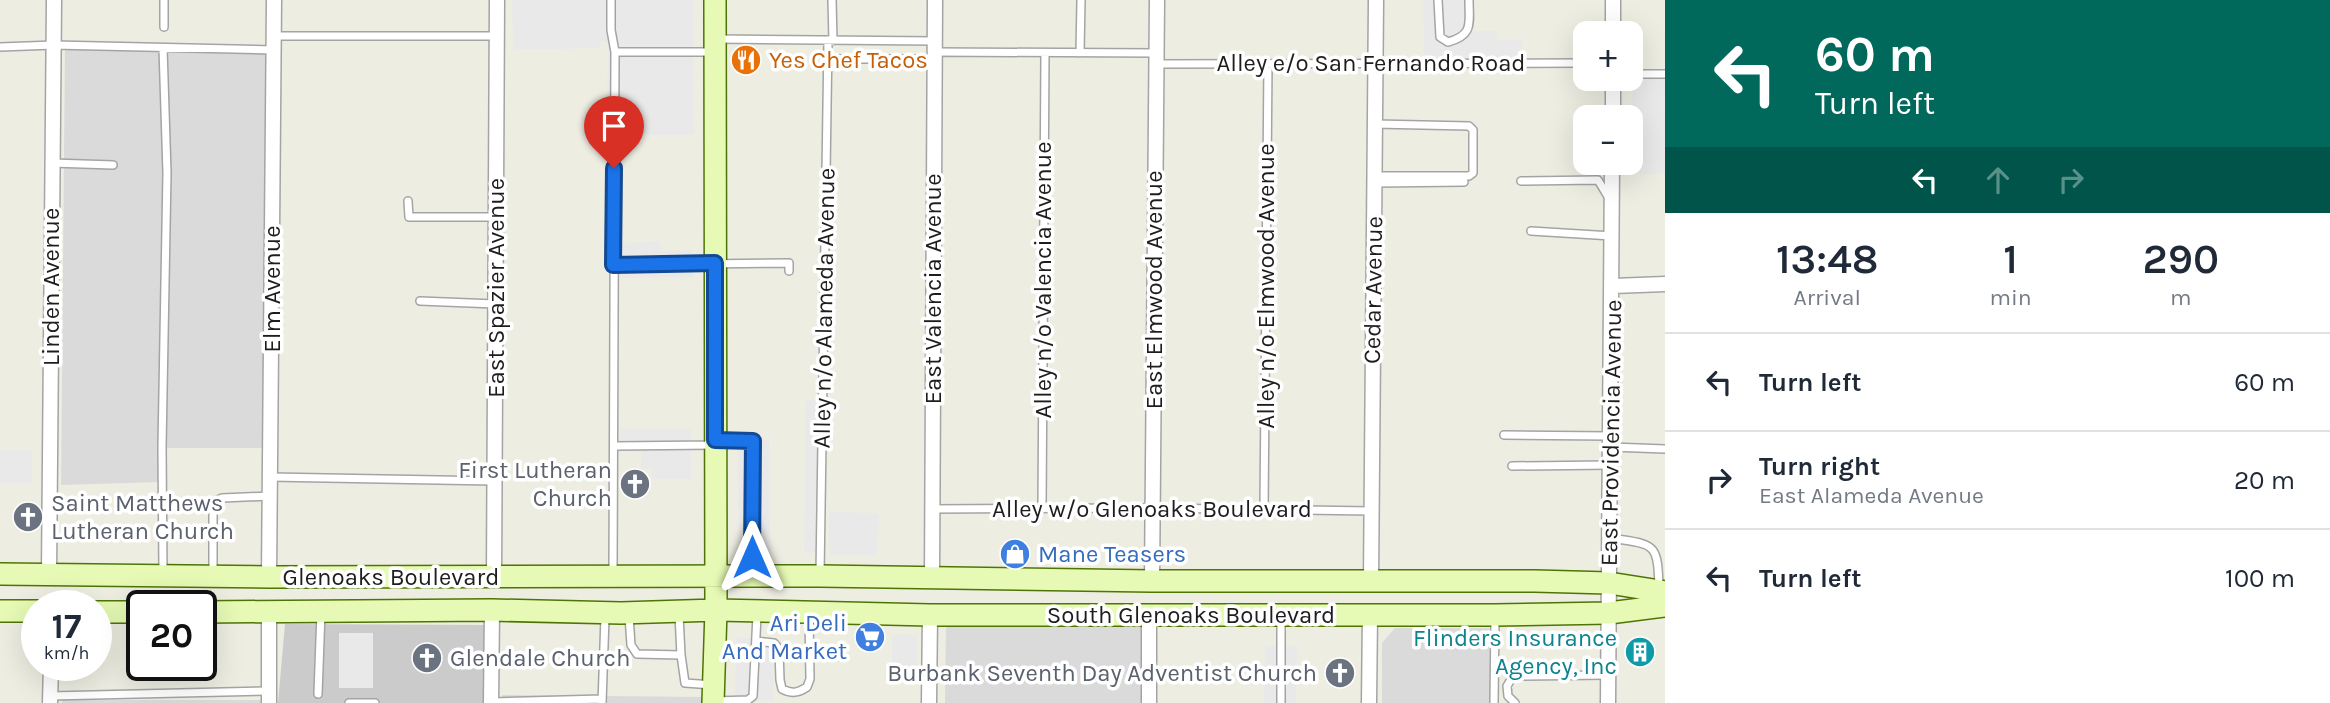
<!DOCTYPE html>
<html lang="en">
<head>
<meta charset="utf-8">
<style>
	:root { --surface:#fff; --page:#f6f6f7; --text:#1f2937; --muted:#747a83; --line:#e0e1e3 }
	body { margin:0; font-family:Karla,sans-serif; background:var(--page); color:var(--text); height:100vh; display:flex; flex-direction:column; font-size:26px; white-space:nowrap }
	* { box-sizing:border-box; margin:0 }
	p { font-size:23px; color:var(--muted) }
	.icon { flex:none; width:38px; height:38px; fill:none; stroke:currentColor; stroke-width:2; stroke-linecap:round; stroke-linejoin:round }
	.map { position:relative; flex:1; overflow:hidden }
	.sheet { display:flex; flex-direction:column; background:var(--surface); width:665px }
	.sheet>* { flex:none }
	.banner { background:#00695c; color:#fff; overflow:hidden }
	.fabs { position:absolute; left:1573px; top:21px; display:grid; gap:14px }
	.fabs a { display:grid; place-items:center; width:70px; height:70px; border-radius:14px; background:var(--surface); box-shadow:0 7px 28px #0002; font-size:35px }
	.speed { position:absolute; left:21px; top:590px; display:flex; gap:14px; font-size:35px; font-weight:700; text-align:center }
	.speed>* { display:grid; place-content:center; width:91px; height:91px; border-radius:50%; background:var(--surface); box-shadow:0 7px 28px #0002; line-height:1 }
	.speed small { font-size:18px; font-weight:400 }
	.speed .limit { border:4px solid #111; border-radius:10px; background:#fff; color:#111 }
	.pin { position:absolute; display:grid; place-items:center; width:60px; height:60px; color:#fff; margin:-72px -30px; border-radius:50% 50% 50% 0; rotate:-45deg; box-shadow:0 0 7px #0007 }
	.pin .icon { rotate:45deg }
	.me { position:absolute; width:77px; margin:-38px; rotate:0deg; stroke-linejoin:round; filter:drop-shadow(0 0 5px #0008) }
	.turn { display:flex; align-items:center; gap:24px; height:147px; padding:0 35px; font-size:32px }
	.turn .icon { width:91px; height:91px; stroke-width:2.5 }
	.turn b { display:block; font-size:49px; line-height:60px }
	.lanes { display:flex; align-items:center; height:66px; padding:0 35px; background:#0003; justify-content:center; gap:35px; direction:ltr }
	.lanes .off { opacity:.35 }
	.eta { display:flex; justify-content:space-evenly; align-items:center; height:119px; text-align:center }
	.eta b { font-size:42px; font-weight:600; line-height:49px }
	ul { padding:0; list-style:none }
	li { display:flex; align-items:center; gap:21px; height:98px; padding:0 35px; border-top:2px solid var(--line) }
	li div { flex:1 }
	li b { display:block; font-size:26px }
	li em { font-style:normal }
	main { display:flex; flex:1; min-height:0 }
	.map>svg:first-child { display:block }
</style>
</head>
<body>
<main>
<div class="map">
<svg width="1665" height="703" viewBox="0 0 1665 703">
	<rect width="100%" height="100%" fill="#eeede2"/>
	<path fill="#dbdada" d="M65,49l202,3 -2,396h-107l2,34 -99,3z
		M946,625l196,1v77h-197z
		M1395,628h94l2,75h-109v-60z
		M502,695l202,2v6h-202z
		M62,700h200v3h-200z"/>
	<path fill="#cbcbcb" d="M285,624l200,1 -2,78h-205z"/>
	<path fill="#e9e9e9" d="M512,0h181l1,135h-89l4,-93h-9l-1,6 -86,2z
		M1423,0h49l1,31h23l1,9h25v17l-98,1z
		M1632,78h33v96h-33z
		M660,241l1,10 31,-1 1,27 -73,1v-34z
		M806,400h15l-2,152h-15z
		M620,429h71v50h-39v-10h-11v-20h-21z
		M769,440l1,115h-23v-9h-8l-2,-105z
		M0,450h32v33h-32z
		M829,512l50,1 -2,42h-48z
		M339,633h34v55h-34z
		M892,635h25v36h-25z
		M736,638h38l-1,63h-38z
		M1265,646h32l-1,57h-32z"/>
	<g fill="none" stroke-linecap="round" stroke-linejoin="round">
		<g stroke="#a4a4a4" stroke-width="10">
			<path id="lane" d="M611,0v30l4,22 -2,523
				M832,0l1,41
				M1438,0l2,37 8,5c26,-7 21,-19 21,-42
				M164,27v-27
				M274,36h222
				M716,39l219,2
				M0,47l54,-2 219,5
				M615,52h97
				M935,52l221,1
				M1080,53l1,-53
				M827,59h107
				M1156,64l430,-1
				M1631,74h34
				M52,163l61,2
				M1375,176h94l4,-3v-43l-4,-4 -94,-2
				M1521,181l77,-1 12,20
				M1375,183l89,-1
				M408,201l1,16h87
				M1531,231l81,5
				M613,265l176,-2v8
				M420,301l75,3
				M1504,435l106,1
				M717,440l36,1 -1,134
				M614,446l100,-1
				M1611,447l54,2
				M1512,466l98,-1
				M270,477l224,4
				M1042,508l3,-455
				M932,509l221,-1 218,3
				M1264,509l4,-446
				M1610,538c45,7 48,3 49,52
				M163,572l-1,-125 5,-274 -4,-125
				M213,572v-70l9,-4 48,-2
				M820,575l8,-535
				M629,616l2,29 6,9 44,1 -2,-40
				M756,641l18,2 5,6 1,31 2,9c10,5 16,4 25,-2l3,-8 -1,-65
				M681,655l4,28 28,2
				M318,694l3,-82
				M50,696l219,-5
				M715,701l33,-1 5,-4 4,-81
				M492,702l110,-3
				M349,703h26
				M602,703l3,-86
				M1281,703v-87
				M1494,703l1,-84
				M1515,703l-7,-7 -1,-10 6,-10 95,-1"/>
		</g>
		<g stroke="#a4a4a4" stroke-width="17">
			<path id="street" d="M1613,33v-33
				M1613,117v-38
				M1613,286l52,-2
				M49,575l5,-575
				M494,576l3,-576
				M269,577l5,-577
				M932,577l3,-577
				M1371,580l5,-580
				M1152,581l5,-581
				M1149,616v87
				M50,703l1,-38
				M269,703v-91
				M491,703l1,-93
				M929,703l1,-88
				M1369,703l1,-89
				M1608,703l4,-540"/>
		</g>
		<g stroke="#4e7503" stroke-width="24">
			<path id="secondary" d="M0,574l269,3 551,-1 332,5h383l74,2 56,9
				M0,611h37
				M96,612h46
				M201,612l291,-2 129,3 95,-3 214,5h565l114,-2 56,-7
				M713,703l3,-93 -1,-610"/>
		</g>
		<use href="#lane" stroke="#fff" stroke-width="7"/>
		<use href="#street" stroke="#fff" stroke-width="14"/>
		<use href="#secondary" stroke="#e6fab5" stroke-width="21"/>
	</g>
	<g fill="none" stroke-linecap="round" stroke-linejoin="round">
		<g stroke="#114b97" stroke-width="18">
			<path id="route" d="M614,168l-1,97 102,-2v177l38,1 -1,116"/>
		</g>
		<use href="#route" stroke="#1a73e8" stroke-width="12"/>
	</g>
	<defs>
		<g id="restaurant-disc" transform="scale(1.575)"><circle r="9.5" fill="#e8710a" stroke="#fff"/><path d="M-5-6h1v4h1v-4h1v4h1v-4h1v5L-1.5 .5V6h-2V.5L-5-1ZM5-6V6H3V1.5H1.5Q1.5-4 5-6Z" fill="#fff"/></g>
		<g id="church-disc" transform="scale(1.575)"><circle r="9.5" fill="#6b7280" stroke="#fff"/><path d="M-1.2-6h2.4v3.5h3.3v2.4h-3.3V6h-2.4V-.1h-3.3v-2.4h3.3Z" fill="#fff"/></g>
		<g id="shop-disc" transform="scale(1.575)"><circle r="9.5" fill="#3f7fe0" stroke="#fff"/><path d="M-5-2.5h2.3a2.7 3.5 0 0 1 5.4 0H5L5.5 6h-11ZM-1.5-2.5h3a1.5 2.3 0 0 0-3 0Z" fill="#fff"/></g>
		<g id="supermarket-disc" transform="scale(1.575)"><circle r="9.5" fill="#3f7fe0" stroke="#fff"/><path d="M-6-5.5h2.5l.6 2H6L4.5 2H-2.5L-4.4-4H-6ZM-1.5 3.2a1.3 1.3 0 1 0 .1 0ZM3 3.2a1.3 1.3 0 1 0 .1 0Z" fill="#fff"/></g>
		<g id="building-disc" transform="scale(1.575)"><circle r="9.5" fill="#0f9aa8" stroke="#fff"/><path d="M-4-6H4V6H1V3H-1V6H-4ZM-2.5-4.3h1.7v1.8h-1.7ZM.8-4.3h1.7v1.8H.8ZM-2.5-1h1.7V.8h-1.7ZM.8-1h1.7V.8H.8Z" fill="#fff"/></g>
	</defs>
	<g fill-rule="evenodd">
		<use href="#restaurant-disc" x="746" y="60"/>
		<use href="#church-disc" x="635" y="484"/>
		<use href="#church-disc" x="28" y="517"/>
		<use href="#shop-disc" x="1015" y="554"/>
		<use href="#supermarket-disc" x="870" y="637"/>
		<use href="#building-disc" x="1640" y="652"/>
		<use href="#church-disc" x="427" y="658"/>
		<use href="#church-disc" x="1340" y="673"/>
	</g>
	<g text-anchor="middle" stroke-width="7" stroke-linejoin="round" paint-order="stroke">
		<g font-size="24" fill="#c56008" stroke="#fff" text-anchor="start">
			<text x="769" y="68">Yes Chef Tacos</text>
		</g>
		<g font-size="24" fill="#1d1d1d" stroke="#fff">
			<text x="1371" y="71">Alley e/o San Fernando Road</text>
			<text transform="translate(1043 280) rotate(-90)" y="8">Alley n/o Valencia Avenue</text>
			<text transform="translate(1266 286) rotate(-90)" y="8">Alley n/o Elmwood Avenue</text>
			<text transform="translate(51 287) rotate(-90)" y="8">Linden Avenue</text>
			<text transform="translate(496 288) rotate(-90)" y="8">East Spazier Avenue</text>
			<text transform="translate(272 289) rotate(-90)" y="8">Elm Avenue</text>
			<text transform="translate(933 289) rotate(-90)" y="8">East Valencia Avenue</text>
			<text transform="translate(1154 290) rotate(-90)" y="8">East Elmwood Avenue</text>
			<text transform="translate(1373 290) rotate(-89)" y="8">Cedar Avenue</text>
			<text transform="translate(824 308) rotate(-89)" y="8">Alley n/o Alameda Avenue</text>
			<text transform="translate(1611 433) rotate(-89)" y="8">East Providencia Avenue</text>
			<text x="1152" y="517">Alley w/o Glenoaks Boulevard</text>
			<text x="391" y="585">Glenoaks Boulevard</text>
			<text x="1191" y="623">South Glenoaks Boulevard</text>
		</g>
		<g font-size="24" fill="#5b616d" stroke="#fff" text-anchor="end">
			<text x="612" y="478">First Lutheran<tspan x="612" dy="28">Church</tspan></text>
			<text x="51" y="511" text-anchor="start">Saint Matthews<tspan x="51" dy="28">Lutheran Church</tspan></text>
			<text x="450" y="666" text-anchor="start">Glendale Church</text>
			<text x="1317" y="681">Burbank Seventh Day Adventist Church</text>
		</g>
		<g font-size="24" fill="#366cbe" stroke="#fff" text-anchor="start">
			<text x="1038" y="562">Mane Teasers</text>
			<text x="847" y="631" text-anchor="end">Ari Deli<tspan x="847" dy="28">And Market</tspan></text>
		</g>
		<g font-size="24" fill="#0d838f" stroke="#fff" text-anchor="end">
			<text x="1617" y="646">Flinders Insurance<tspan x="1617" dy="28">Agency, Inc</tspan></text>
		</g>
	</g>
</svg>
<div class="fabs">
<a>+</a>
<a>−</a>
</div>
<div class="speed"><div>17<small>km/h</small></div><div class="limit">20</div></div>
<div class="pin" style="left:614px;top:168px;background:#d93025"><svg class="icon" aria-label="arrive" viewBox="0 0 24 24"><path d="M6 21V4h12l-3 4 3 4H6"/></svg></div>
<svg class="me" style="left:752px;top:557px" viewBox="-20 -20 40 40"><path d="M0-17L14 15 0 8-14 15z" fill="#1a73e8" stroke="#fff" stroke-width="4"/></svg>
</div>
<section class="sheet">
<div class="banner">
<div class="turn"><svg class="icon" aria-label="left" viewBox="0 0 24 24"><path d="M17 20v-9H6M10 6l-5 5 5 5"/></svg><div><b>60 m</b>Turn left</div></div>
<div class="lanes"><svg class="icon" aria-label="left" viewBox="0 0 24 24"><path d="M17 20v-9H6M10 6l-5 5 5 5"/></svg><svg class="icon off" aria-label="ahead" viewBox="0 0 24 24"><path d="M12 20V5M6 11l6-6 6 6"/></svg><svg class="icon off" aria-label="right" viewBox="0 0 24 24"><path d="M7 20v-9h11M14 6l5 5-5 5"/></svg></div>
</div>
<div class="eta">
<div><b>13:48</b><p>Arrival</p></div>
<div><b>1</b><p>min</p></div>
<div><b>290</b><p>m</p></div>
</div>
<ul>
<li><svg class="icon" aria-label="left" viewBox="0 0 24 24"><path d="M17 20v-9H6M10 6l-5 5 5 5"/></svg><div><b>Turn left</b></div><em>60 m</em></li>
<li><svg class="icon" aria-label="right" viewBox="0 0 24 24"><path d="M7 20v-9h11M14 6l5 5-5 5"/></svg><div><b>Turn right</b><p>East Alameda Avenue</p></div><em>20 m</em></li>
<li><svg class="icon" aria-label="left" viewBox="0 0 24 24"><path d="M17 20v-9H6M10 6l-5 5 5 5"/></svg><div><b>Turn left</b></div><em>100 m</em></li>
</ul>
</section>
</main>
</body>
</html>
